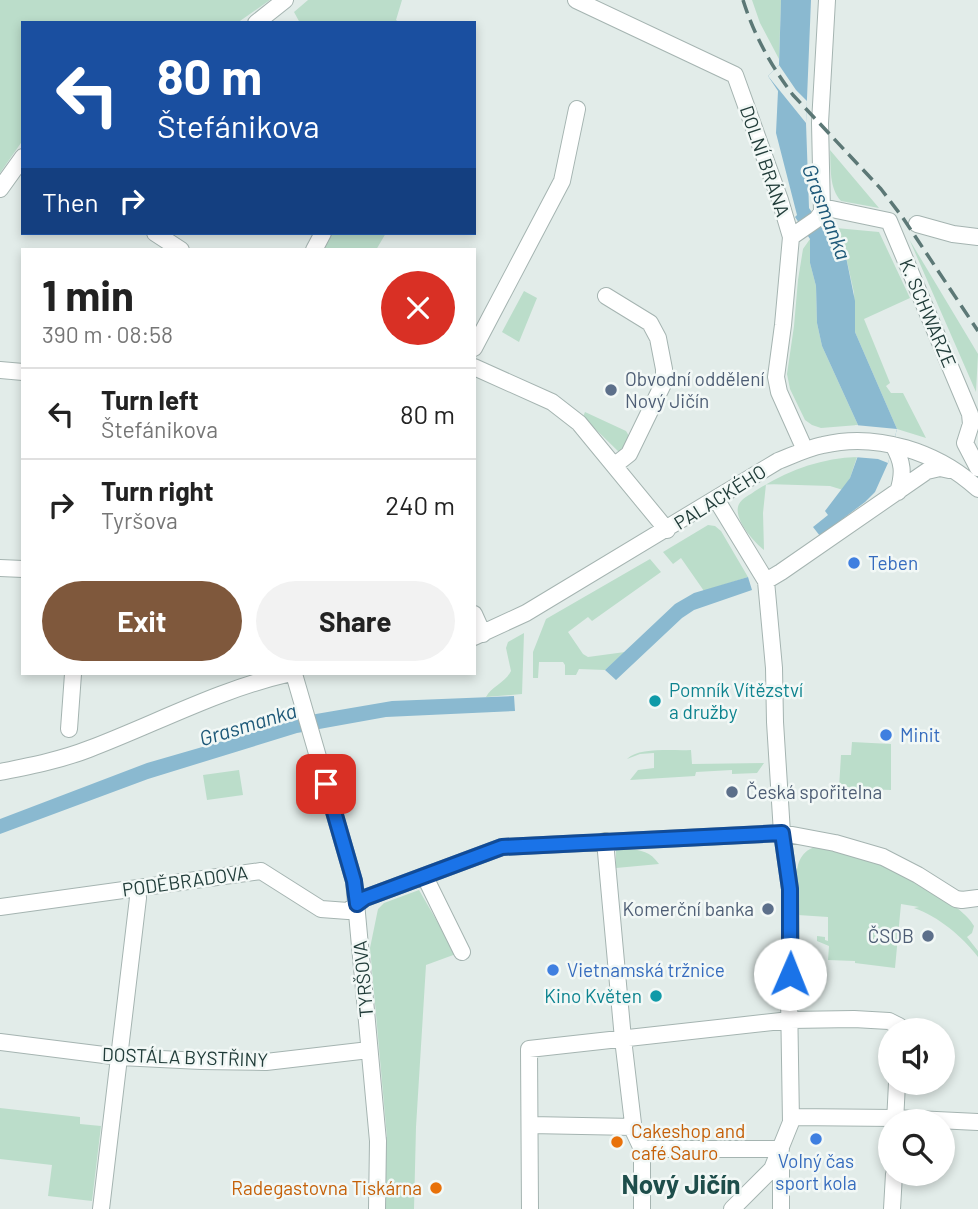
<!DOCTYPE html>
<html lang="en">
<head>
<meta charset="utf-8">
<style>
	:root { --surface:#fff; --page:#f2f2f2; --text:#222; --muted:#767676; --line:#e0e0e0; --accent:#7f583c }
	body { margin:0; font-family:Barlow,sans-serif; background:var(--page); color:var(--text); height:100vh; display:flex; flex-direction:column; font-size:26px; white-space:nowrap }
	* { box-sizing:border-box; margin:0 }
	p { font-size:23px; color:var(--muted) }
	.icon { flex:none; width:38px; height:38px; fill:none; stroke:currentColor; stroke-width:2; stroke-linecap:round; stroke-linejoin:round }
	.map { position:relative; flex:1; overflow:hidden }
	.panel { position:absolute; left:21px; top:248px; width:455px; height:427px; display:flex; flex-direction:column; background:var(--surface); border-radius:0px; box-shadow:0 4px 10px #0003 }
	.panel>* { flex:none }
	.banner { position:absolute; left:21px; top:21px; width:455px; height:214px; border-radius:0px; box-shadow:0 4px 10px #0003; background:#1a4fa0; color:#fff; overflow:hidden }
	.fabs { position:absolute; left:878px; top:1018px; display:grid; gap:14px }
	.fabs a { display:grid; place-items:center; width:77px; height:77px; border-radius:50%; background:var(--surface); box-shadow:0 4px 10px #0003; font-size:35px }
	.pin { position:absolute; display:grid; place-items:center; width:60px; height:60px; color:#fff; margin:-30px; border-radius:14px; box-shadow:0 4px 10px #0006 }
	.me { position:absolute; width:77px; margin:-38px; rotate:1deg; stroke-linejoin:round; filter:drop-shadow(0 0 5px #0008) }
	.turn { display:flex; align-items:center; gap:24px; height:147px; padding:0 21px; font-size:32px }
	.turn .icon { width:91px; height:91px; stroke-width:2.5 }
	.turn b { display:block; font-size:49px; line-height:60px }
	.then { display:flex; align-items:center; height:66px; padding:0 21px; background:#0003; gap:14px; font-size:26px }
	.round { display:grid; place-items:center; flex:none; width:74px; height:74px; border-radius:37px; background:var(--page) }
	.head { display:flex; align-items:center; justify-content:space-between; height:119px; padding:0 21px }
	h1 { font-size:42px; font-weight:700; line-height:52px }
	.primary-button { display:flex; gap:14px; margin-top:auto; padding:14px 21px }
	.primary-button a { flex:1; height:80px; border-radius:42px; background:var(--accent); color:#fff; font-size:28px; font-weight:700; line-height:80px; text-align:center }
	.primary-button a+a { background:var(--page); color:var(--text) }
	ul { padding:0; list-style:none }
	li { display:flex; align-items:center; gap:21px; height:91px; padding:0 21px; border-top:2px solid var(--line) }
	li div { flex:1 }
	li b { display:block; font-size:26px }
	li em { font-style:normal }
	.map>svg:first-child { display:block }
</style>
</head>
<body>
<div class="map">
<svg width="978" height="1209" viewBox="0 0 978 1209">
	<rect width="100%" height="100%" fill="#e2ece9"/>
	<path fill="#bbddca" d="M0,0h270l-33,23h-214v117l-23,33z
		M308,0h94l-6,20 4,3h-100l-6,-11z
		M752,0h29l-2,59 -19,-36z
		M830,150l49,58 -38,-7c-12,-13 -10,-33 -11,-51z
		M836,228l43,4 31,66 -46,21 26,64 -4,3 5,7h12l23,45 -29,-9 -42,-97 -1,-39 -9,-41 -21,-22z
		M330,233h56l-10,17h-55z
		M810,239v24l6,23 1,37 5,23 36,79 -37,3 -9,-3 -7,-5 -15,-31 -3,-15 7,-48 4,-46 5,-31z
		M909,239l69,115 -2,38 -66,-151z
		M524,291l13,7 -18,44 -17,-10z
		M585,412l41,19 3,5 -8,18 -38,-37z
		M857,457l-7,21 -7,12 -13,-4 -64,-2 -3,29 1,37c-10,-8 -32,-32 -25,-46 3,-6 11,-9 16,-13 31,-20 66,-33 102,-34z
		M708,525l7,1 6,5 27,46 -44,14 -23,-33 -8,6 -10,-12z
		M650,559l11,13 -69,49 -4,-4 -20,15 15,22 5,3 37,-5 -20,18 -26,-1 -3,6h-11v-10l-2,-3h-24l-1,16h-5v-26l13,-33z
		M524,633l-2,61 -36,3c6,-11 19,-14 25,-26l-5,-23 2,-6z
		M852,742l39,2v46l-52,-2 2,-33h10z
		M691,750l1,14 72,-1 -7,10 -25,1v-4l-36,2 -1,4 -65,4 8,-10 16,-2v-15l-14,1 -13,5c12,-12 45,-8 64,-9z
		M239,770l4,25 -36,5 -4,-25z
		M815,847c19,1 42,6 59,14 24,10 89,43 100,65l-2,7 -5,4 11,14v6c-16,-21 -39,-40 -64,-49l5,-1 -18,-3 -6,64 -40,-5v-2l-27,-1 1,-14 -12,-5v-5l8,1v3l3,1v-24l-30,-2c0,-22 -10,-60 17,-68z
		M616,850c18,-1 32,-2 43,14l-43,4z
		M419,890l37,64 -30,11 -10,162 -2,82h-30l-1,-72h4l-17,-189 8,-39 6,-6z
		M0,1108l80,9v7l21,2 -9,75 -44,-5 4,-31 -52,-6z"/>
	<path fill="#8ab9d0" d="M781,0h30l-5,123 3,85 15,22 21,22 10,49v31l42,97 -9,34 -13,29 -10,10 -45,34 -7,-9 15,-12 -3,-4 25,-33 10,-28 -2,-25 -36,-79 -5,-23 -1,-37 -6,-23v-24l-15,-22 2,-2 -21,-82 2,-42 -10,-15 11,-11z
		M748,577l4,13 -58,20 -12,8 -66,62 -11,-10 70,-66 19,-11z
		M514,696l1,15 -129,6 -89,16 -149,46 -148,55v-15l147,-56 169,-49 76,-13z"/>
	<path fill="#e2ece9" d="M779,65l17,25 11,11 -1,22 -38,-47z
		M855,425l42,4 -9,34 -10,-4 -24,-2 3,-14z"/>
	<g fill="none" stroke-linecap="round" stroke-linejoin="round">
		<g stroke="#a5b4b1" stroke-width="18">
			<path id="minor" d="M576,0l159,75 45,125 11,37 -8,88 -7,52 3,15 26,58
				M256,23l29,-23
				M0,189l23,-32
				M822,207l67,14 81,193 1,10 -6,19 13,25
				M917,224l36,10 25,3
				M155,233l26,17
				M791,237l26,-18 5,-7 -2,-89 7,-123
				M314,250l9,-17
				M606,296l44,27 8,15 6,31v13l-35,72 -14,11
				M474,348l88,-167 15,-72
				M474,367l78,35 27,21 88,107
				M0,370l23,2
				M893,445c10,17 11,28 5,47
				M716,499l50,82 8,87 1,54 7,111 8,56 1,62 -2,46 2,125 -19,47 -40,40
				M0,568l23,1
				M766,581l15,-9 146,-101 13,-3 9,2
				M474,614l9,20
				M474,637l52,-24 252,-152c15,-6 30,-13 45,-16 54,-13 115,7 155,44
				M294,674l60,207 24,260 -1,68
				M69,729l4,-55
				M0,772c30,-6 61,-12 89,-23 66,-25 129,-59 198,-75
				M605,841l18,198 11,93 8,17v60
				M425,877l37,75
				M0,907l261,-36 60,38 27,2 17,-13 137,-51 280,-14 53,10 48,14 35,18 38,24 6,1 16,-2
				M0,1042l120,15 81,4 65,1 103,-12
				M791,1117l104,1 83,4
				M895,1122l2,-39
				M530,1125l104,2
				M642,1149h139
				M781,1155v54
				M101,1209l37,-311 -1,-10
				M530,1209l-1,-160 261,-29 64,-1 35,2 10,5v5
				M892,1209l2,-35"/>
		</g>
		<use href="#minor" stroke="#fff" stroke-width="16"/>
		<path stroke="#5c7876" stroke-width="3.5" stroke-dasharray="14 7" stroke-linecap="butt" d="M743,0c11,35 28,66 50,95l88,94 22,29 75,113"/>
	</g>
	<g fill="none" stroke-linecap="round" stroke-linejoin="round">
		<g stroke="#114b97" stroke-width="18">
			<path id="route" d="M326,784l28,97 3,23 8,-6 137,-51 280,-14 8,56v85"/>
		</g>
		<use href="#route" stroke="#1a73e8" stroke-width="12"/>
	</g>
	<g fill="#5c6f8a" stroke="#f2f8f6" stroke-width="2.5">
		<circle cx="611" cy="390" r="7"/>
		<circle cx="732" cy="792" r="7"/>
		<circle cx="768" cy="909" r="7"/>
		<circle cx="928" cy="936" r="7"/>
	</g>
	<g fill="#3f7fe0" stroke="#f2f8f6" stroke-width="2.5">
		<circle cx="854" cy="563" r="7"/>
		<circle cx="886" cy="735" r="7"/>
		<circle cx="553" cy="970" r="7"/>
		<circle cx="816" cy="1139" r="7"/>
	</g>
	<g fill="#0f9aa8" stroke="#f2f8f6" stroke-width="2.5">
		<circle cx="655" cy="701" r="7"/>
		<circle cx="656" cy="996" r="7"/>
	</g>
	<g fill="#e8710a" stroke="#f2f8f6" stroke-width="2.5">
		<circle cx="617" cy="1142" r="7"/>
		<circle cx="436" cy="1188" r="7"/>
	</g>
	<g text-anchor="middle" stroke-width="5" stroke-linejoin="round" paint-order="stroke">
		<g font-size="19" fill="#223d3a" stroke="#f2f8f6">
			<text transform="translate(765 161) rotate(71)" y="7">DOLNÍ BRÁNA</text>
			<text transform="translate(928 313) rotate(67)" y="7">K. SCHWARZE</text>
			<text transform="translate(720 497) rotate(-32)" y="7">PALACKÉHO</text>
			<text transform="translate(185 881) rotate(-8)" y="7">PODĚBRADOVA</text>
			<text transform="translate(363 979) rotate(-95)" y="7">TYRŠOVA</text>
			<text transform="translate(185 1057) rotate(2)" y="7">DOSTÁLA BYSTŘINY</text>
		</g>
		<g font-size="19" fill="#4e5e75" stroke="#f2f8f6" text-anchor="start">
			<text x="625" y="386">Obvodní oddělení<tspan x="625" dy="22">Nový Jičín</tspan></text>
			<text x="746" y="799">Česká spořitelna</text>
			<text x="754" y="916" text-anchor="end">Komerční banka</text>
			<text x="914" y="943" text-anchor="end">ČSOB</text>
		</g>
		<g font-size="19" fill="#366cbe" stroke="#f2f8f6" text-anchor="start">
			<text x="868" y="570">Teben</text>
			<text x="900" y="742">Minit</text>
			<text x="567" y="977">Vietnamská tržnice</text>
			<text x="816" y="1168" text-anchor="middle">Volný čas<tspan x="816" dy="22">sport kola</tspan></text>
		</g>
		<g font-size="19" fill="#0d838f" stroke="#f2f8f6" text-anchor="start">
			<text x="669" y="697">Pomník Vítězství<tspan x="669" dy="22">a družby</tspan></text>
			<text x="642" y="1003" text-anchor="end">Kino Květen</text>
		</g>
		<g font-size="19" fill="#c56008" stroke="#f2f8f6" text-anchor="start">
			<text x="631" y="1138">Cakeshop and<tspan x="631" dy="22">café Sauro</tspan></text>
			<text x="422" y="1195" text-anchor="end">Radegastovna Tiskárna</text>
		</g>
		<g font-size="21" font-style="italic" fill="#1d5878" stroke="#f2f8f6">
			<text transform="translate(826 212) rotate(69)" y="7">Grasmanka</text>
			<text transform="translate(248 725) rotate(-17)" y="7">Grasmanka</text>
		</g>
		<g font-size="26" font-weight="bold" fill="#1e4e4b" stroke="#f2f8f6">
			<text x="681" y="1194">Nový Jičín</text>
		</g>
	</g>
</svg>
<div class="fabs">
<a><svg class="icon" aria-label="sound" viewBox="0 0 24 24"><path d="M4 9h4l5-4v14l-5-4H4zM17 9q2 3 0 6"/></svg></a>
<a><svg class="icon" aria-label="search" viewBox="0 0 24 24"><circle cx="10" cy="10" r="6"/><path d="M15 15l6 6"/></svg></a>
</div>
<div class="pin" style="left:326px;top:784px;background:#d93025"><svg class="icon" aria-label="arrive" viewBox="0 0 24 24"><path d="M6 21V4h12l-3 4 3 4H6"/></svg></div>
<svg class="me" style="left:790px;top:974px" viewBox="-20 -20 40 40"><circle r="19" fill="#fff"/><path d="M0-13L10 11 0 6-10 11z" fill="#1a73e8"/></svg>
<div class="banner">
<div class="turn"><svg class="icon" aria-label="left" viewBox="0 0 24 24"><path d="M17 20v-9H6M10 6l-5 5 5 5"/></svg><div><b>80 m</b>Štefánikova</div></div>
<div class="then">Then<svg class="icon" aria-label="right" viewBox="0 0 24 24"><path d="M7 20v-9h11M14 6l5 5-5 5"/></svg></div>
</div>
<section class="panel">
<div class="head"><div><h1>1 min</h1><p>390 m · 08:58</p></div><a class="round" style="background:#d93025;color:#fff"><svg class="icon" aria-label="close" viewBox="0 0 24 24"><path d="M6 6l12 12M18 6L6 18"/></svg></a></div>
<ul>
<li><svg class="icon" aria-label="left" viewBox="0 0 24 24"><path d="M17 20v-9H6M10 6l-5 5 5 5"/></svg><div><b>Turn left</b><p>Štefánikova</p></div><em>80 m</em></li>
<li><svg class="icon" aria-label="right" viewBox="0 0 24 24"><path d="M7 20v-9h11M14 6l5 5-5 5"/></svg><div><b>Turn right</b><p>Tyršova</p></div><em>240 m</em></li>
</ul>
<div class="primary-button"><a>Exit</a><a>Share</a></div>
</section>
</div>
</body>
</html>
